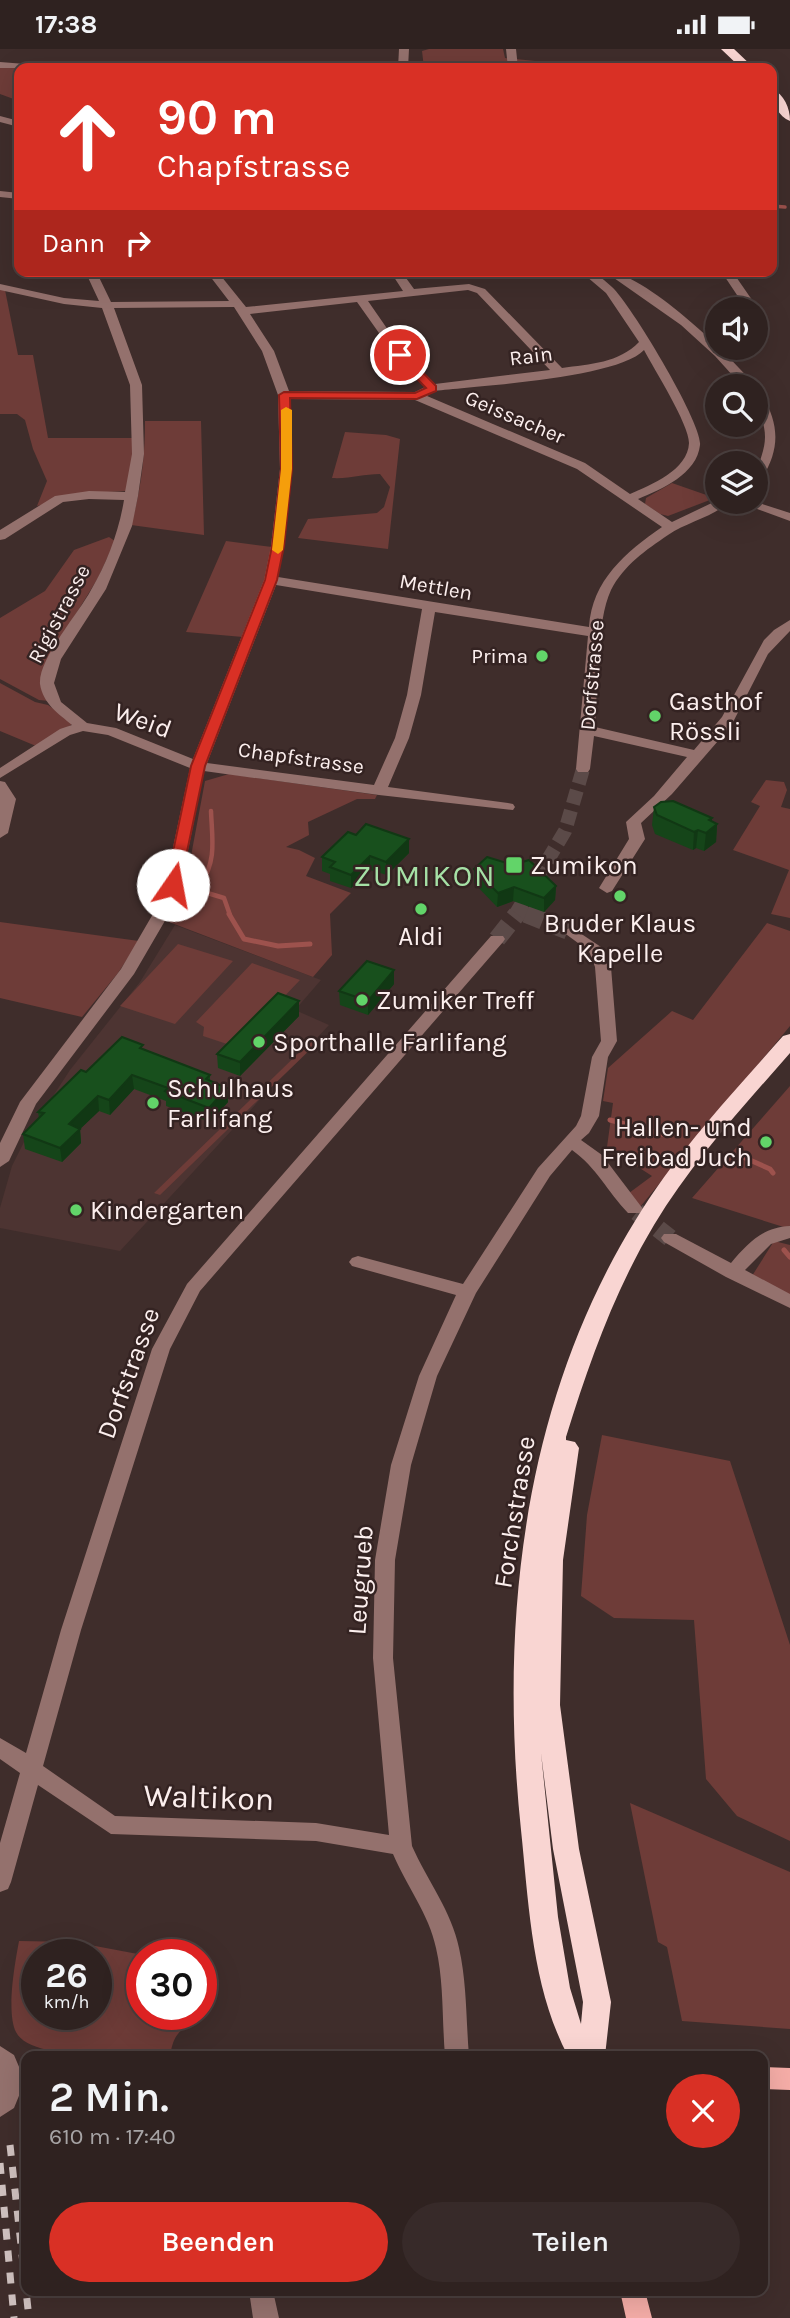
<!DOCTYPE html>
<html lang="de">
<head>
<meta charset="utf-8">
<style>
	:root { --surface:#2f2220; --page:#372a29; --text:#f1f3f6; --muted:#a7a4a5; --line:#4a3f3e; --accent:#d93025 }
	body { margin:0; font-family:Karla,sans-serif; background:var(--page); color:var(--text); height:100vh; display:flex; flex-direction:column; font-size:26px; white-space:nowrap }
	* { box-sizing:border-box; margin:0 }
	p { font-size:23px; color:var(--muted) }
	.icon { flex:none; width:38px; height:38px; fill:none; stroke:currentColor; stroke-width:2; stroke-linecap:round; stroke-linejoin:round }
	.map { position:relative; flex:1; overflow:hidden }
	.drawer { position:absolute; left:21px; top:2002px; width:747px; height:245px; display:flex; flex-direction:column; background:var(--surface); border-radius:14px; box-shadow:0 7px 28px #0002,0 0 0 2px var(--line) }
	.drawer>* { flex:none }
	.banner { position:absolute; left:14px; top:14px; width:763px; height:214px; border-radius:14px; box-shadow:0 7px 28px #0002,0 0 0 2px var(--line); background:#d93025; color:#fff; overflow:hidden }
	.tools { position:absolute; left:705px; top:248px; display:grid; gap:14px }
	.tools a { display:grid; place-items:center; width:63px; height:63px; border-radius:50%; background:var(--surface); box-shadow:0 7px 28px #0002,0 0 0 2px var(--line); font-size:35px }
	.speed { position:absolute; left:21px; top:1890px; display:flex; gap:14px; font-size:35px; font-weight:700; text-align:center }
	.speed>* { display:grid; place-content:center; width:91px; height:91px; border-radius:50%; background:var(--surface); box-shadow:0 7px 28px #0002,0 0 0 2px var(--line); line-height:1 }
	.speed small { font-size:18px; font-weight:400 }
	.speed .limit { border:10px solid #d22; background:#fff; color:#111 }
	.pin { position:absolute; display:grid; place-items:center; width:60px; height:60px; color:#fff; margin:-30px; border:4px solid #fff; border-radius:50%; box-shadow:0 2px 7px #0007 }
	.me { position:absolute; width:77px; margin:-38px; rotate:12deg; stroke-linejoin:round; filter:drop-shadow(0 0 5px #0008) }
	.turn { display:flex; align-items:center; gap:24px; height:147px; padding:0 28px; font-size:32px }
	.turn .icon { width:91px; height:91px; stroke-width:2.5 }
	.turn b { display:block; font-size:49px; line-height:60px }
	.then { display:flex; align-items:center; height:66px; padding:0 28px; background:#0003; gap:14px; font-size:26px }
	.round { display:grid; place-items:center; flex:none; width:74px; height:74px; border-radius:37px; background:var(--page) }
	.overview { display:flex; align-items:center; justify-content:space-between; height:119px; padding:0 28px }
	h1 { font-size:42px; font-weight:600; line-height:52px }
	.cta { display:flex; gap:14px; margin-top:auto; padding:14px 28px }
	.cta a { flex:1; height:80px; border-radius:42px; background:var(--accent); color:#fff; font-size:28px; font-weight:600; line-height:80px; text-align:center }
	.cta a+a { background:var(--page); color:var(--text) }
	.status { display:flex; justify-content:space-between; align-items:center; height:49px; padding:0 35px; background:var(--surface); direction:ltr }
	.status svg { height:19px; fill:currentColor }
	.map>svg:first-child { display:block }
</style>
</head>
<body>
<div class="status"><b>17:38</b><svg viewBox="0 0 49 12"><path d="M0 12V9h3v3zM5 12V6h3v6zM10 12V3h3v9zM15 12V0h3v12zM26 1h20v11H26zM47 4h2v5h-2z"/></svg></div>
<div class="map">
<svg width="790" height="2269" viewBox="0 0 790 2269">
	<rect width="100%" height="100%" fill="#3f2d2b"/>
	<path fill="#4d3432" d="M175,876l146,55 -26,30 34,15 -209,226 -120,-23v-20l12,-42 15,-30 43,-66 70,-88z"/>
	<path fill="#6e3c38" fill-rule="evenodd" d="M429,0h74l2,9 50,5 5,5h-136l-2,-17z
		M0,19h19v33l-19,-7z
		M0,240l5,1 13,65h15l15,83h88l-9,53 -39,2 -51,13 10,-25 -14,-32 -8,-29 -8,-6h-17z
		M145,372h56l3,114 -73,-10c10,-35 14,-68 14,-104z
		M345,383l41,3 14,4 -12,110 -90,-11 10,-19 69,-6 7,-6 6,-20 -10,-13c-17,0 -30,5 -48,4z
		M672,434l43,15 -47,18 -8,-2 -15,-10 1,-6z
		M109,488l6,4 -17,37 -48,78v45l-11,-1 -39,-21v-61l45,-27 29,-41z
		M226,492l46,6 -5,28 -24,62 -57,-5z
		M0,634l35,19 13,3 24,17 -1,3 -35,21 -36,-15z
		M229,725l148,21 -2,4h-18l-49,23 1,13 -23,12 13,3 16,8 -9,18 45,17 -21,21 2,41 -19,22 -144,-55 19,-50 17,-91z
		M766,731l18,2 3,8 -6,17 9,2v109l-19,-4 18,-44 -56,-20 27,-44 -9,-4z
		M0,873l139,19 -21,32 -36,44 -82,-19z
		M767,874l23,8v95l-150,181 -11,-14 23,-17 -45,-29 6,-44 -10,-2 5,-33 64,-57 21,9z
		M178,895l55,17 -58,63 -55,-18z
		M252,914l48,17 -64,67 -33,-11 1,-9 -8,-5z
		M312,991l6,2 -158,153 -6,-2z
		M790,1037v143l-98,-31z
		M774,1192l16,4v51l-38,-20z
		M602,1386l128,26 60,184v196l-53,-25 -31,-37 -12,-159 -80,-2 -33,-22 6,-81z
		M630,1754l160,69v157l-108,-8 -15,-74 -9,-5z
		M19,1892l55,1 69,13 -1,59h59v-50l12,2c0,13 2,28 -3,40 -10,20 -34,15 -39,45 -33,1 -139,13 -155,-19 -10,-20 -1,-69 3,-91zM37,1906h59v59h-59z"/>
	<g fill="none" stroke-linecap="round" stroke-linejoin="round">
		<path stroke="#9d524d" stroke-width="3.5" d="M433,14l67,5
			M772,157l13,1"/>
		<path stroke="#9d524d" stroke-width="4.5" d="M211,762c1,28 6,48 -10,73l3,8 20,6 6,17"/>
		<path stroke="#9d524d" stroke-width="5" d="M229,865l15,25 34,7 32,-2
			M610,1071l59,16
			M743,1108l27,12 3,4
			M784,1201l6,7"/>
		<path stroke="#5b4a48" stroke-width="14" stroke-dasharray="14 7" stroke-linecap="butt" d="M519,862l11,4
			M515,866l50,-84 18,-62"/>
		<path stroke="#5b4a48" stroke-width="18" stroke-dasharray="18 9" stroke-linecap="butt" d="M526,865l45,18
			M497,890l20,-25
			M637,1163l33,26"/>
		<path fill="#94716d" fill-rule="evenodd" d="M399,0h10l-1,19h-10z
			M506,0h10l2,19h-10z
			M0,13l38,3 5,3h-43z
			M279,16h34l5,3h-44z
			M0,67l19,5v6l-19,-5z
			M0,142l19,2v6l-19,-2z
			M85,222h11l15,31 118,-1 -23,-30h11l29,36 157,-16 -13,-20h11l13,18 55,-5 16,5 77,79c28,-4 57,-5 77,-26l-33,-49 -26,-22c14,0 21,6 32,16 18,16 91,137 88,158 -3,29 -38,44 -62,54l34,23 46,-22v2h11c-16,15 -42,20 -61,33 -22,15 -44,30 -57,55 -15,32 -13,100 -16,137l99,23 28,-33 42,-77 10,-10 16,-10v11l-22,23 -37,72 -59,68 -31,29 4,16 -33,52 -5,2 -8,-5 30,-49 -3,-17 28,-26 33,-39 -93,-21 -4,33 -2,3h-10l-2,-3 12,-133 -153,-24 -14,83 -12,43 -21,49 120,16 5,1 2,3 -2,3 -134,-15 -175,-24 -23,114 -8,22 -39,67 -98,130 -27,57 -9,6v-24l20,-41 101,-133 36,-62 8,-22 25,-117 -82,-33 -25,-4 -13,4 -70,43v-10l60,-39 12,-4c-13,-11 -29,-21 -32,-41 -2,-25 39,-71 51,-94 16,-27 28,-59 33,-90l-35,-1 -26,3 -58,37 -5,1v-10l55,-34 34,-5 36,1 7,-38 -2,-69 -28,-77 -38,-4 -64,-14v-6l64,14 35,3zM468,241l9,3 73,77 -115,14 -31,-31 -36,-52zM357,253l39,55 29,30 -10,5 -126,-1 -15,-40 -24,-37zM234,258l28,44 16,44 2,74 -9,77 -7,34 -71,179 -77,-31 -29,-5 -26,-21 -7,-19 7,-24 45,-70 26,-63 6,-30 6,-42 -2,-69 -28,-77zM644,301c10,19 45,74 45,93 -1,27 -38,42 -59,51l-45,-31 -158,-67 8,-5c43,-5 183,-13 209,-41zM290,350l125,1 162,69 85,58c-36,25 -70,53 -73,100l-311,-50c12,-59 14,-118 12,-178zM276,536l146,24 -15,86 -12,43 -21,47 -167,-22z
			M604,222c40,0 127,85 152,116h-13l-28,-31 -34,-31z
			M721,222h11l27,39 -2,2 -1,-2h-9z
			M756,342l4,1c20,31 21,58 0,89l-4,1c0,-16 9,-29 9,-45 0,-16 -9,-30 -9,-46z
			M738,453h18l34,11v8z
			M0,732l5,1 11,17 -8,34 -8,5z
			M571,878l33,22 7,18 6,74 -9,16 -9,59 -10,17 -8,7 21,15 41,54 -3,4h-12c-21,-22 -31,-45 -56,-63l-22,26 -74,117 -39,83 -26,89 -16,95 -2,98 19,188c15,34 40,66 47,102 8,35 7,73 10,108h-24c-3,-35 -1,-74 -9,-108 -7,-34 -30,-63 -43,-94l-77,-13 -205,-7 -73,-49 -27,97 -3,7 -8,3v-49l20,-70 -20,-14v-21l26,15 35,-123 91,-281 35,-65 304,-348h12l2,3 -2,3 -303,349 -30,58 -89,281 -38,136 72,50 201,7 73,12 -16,-177 2,-98 16,-95 28,-89 37,-81 -104,-29 -3,-4 3,-4 6,-2 105,28 75,-116 38,-42 5,-10 11,-59 9,-16 -6,-74 -6,-16 -26,-19z
			M790,1177v12l-19,6 -26,26 45,24v14l-64,-31 -62,-35 -3,-4 3,-4h12l55,29c17,-20 32,-36 59,-37z
			M0,1997l14,9 11,26 -11,27 -14,9z
			M249,2242h24l6,27h-26z"/>
		<path fill="#f5ada7" fill-rule="evenodd" d="M763,2018l27,1v22l-27,-1z
			M620,2242h25l7,27h-26z"/>
		<path fill="#f9d5d2" fill-rule="evenodd" d="M721,0h13l20,19h-13z
			M772,40c12,5 18,19 18,32 -12,-5 -19,-19 -18,-32z
			M790,985v19c-48,55 -98,109 -136,172 -40,67 -65,138 -88,212v3l9,2 4,6 -16,112 -3,145 19,144 32,153 -6,54h-37c-36,-68 -39,-150 -47,-226 -22,-208 2,-427 114,-609 41,-68 96,-126 148,-185zM541,1704l12,96 30,153 -2,22 -11,-36 -12,-71z"/>
		<path stroke="#d0c2c0" stroke-width="7" stroke-dasharray="11 11" stroke-linecap="butt" d="M10,2096l19,173
			M0,2114l14,155"/>
	</g>
	<path fill="#154519" d="M654,758l58,14 5,3 -1,18 -12,9 -8,-3 -3,2 -38,-16 -3,-9z
		M356,786l53,4v14l-22,22 -17,-5 -19,18 -21,-7v-7l-8,-3v-14z
		M474,820l82,17 -1,14 -11,12 -31,-11 -16,6 -23,-24z
		M394,935l-26,31 -28,-10 -1,-14z
		M299,952v15l-59,60 -22,-8 -1,-14z
		M143,1000l67,26v6l18,21 -18,20 -44,-16v-5l-32,-12 -24,26 -11,-4 -19,18 1,14 -19,19 -37,-13 -2,-15 16,-16 -1,-6z"/>
	<path fill="#113814" d="M712,769l-1,11 6,-5 -1,18 -12,9 2,-18 3,-13z
		M698,781l-2,18 -3,2 1,-18z
		M409,790v14l-22,22 -1,-13z
		M370,807v14l-19,18v-13z
		M556,837l-1,14 -11,12v-14z
		M514,838l-1,14 -16,6 1,-14z
		M394,921v14l-26,31v-14z
		M299,952v15l-59,60v-14z
		M132,1026l2,14 -24,26 -1,-15z
		M227,1039l1,14 -18,20 -1,-14z
		M98,1047l1,15 -19,18 1,14 -19,19 -2,-14 9,-24z"/>
	<path fill="#18501d" stroke="#113814" stroke-width="2" d="M673,752l39,17 -3,2 8,4 -11,9 -8,-3 -4,2 -37,-17 -3,-8 7,-5z
		M366,775l43,15 -23,23 -16,-6 -19,19 -21,-8 5,-5 -13,-5 26,-25 8,3z
		M487,808l26,8 16,-5 27,26 -12,12 -30,-11 -16,6 -24,-24z
		M367,912l27,9 -26,31 -29,-10z
		M278,944l21,8 -59,61 -23,-8z
		M122,988l21,8 -3,3 70,27 -4,4 21,9 -18,20 -44,-17 3,-3 -36,-13 -23,25 -11,-4 -29,28 11,5 -20,19 -37,-14 21,-21 -6,-1 43,-42 5,2z"/>
	<path fill="#d93025" stroke="#8d1f18" stroke-width="2" d="M397,304h7l32,33v5l-19,8 -127,-1 2,71 -8,77 -7,34 -72,186 -25,119 -2,3h-10l-2,-3 25,-119 74,-186 7,-34 9,-77 -2,-74 5,-3 131,1 11,-5 -29,-30z"/>
	<path fill="#f59e0b" d="M286,358l6,3v59l-9,81 -5,4 -6,-4 9,-81v-59z"/>
	<g fill="#62d469" stroke="#342322" stroke-width="2.5">
		<circle cx="542" cy="607" r="7"/>
		<circle cx="655" cy="667" r="7"/>
		<rect x="505" y="807" width="18" height="18" rx="3.5"/>
		<circle cx="620" cy="847" r="7"/>
		<circle cx="421" cy="860" r="7"/>
		<circle cx="362" cy="951" r="7"/>
		<circle cx="259" cy="993" r="7"/>
		<circle cx="153" cy="1054" r="7"/>
		<circle cx="766" cy="1093" r="7"/>
		<circle cx="76" cy="1161" r="7"/>
	</g>
	<g text-anchor="middle" stroke-width="5" stroke-linejoin="round" paint-order="stroke">
		<g font-size="21" fill="#fcefee" stroke="#342322">
			<text transform="translate(531 307) rotate(-7)" y="7">Rain</text>
			<text transform="translate(515 368) rotate(23)" y="7">Geissacher</text>
			<text transform="translate(436 538) rotate(10)" y="7">Mettlen</text>
			<text transform="translate(59 565) rotate(-62)" y="7">Rigistrasse</text>
			<text transform="translate(592 626) rotate(-85)" y="7">Dorfstrasse</text>
			<text transform="translate(301 709) rotate(8)" y="7">Chapfstrasse</text>
		</g>
		<g font-size="21" fill="#fcefee" stroke="#342322" text-anchor="end">
			<text x="528" y="614">Prima</text>
		</g>
		<g font-size="26" fill="#fcefee" stroke="#342322" text-anchor="start">
			<text x="669" y="661">Gasthof<tspan x="669" dy="30">Rössli</tspan></text>
			<text x="530" y="825">Zumikon</text>
			<text x="620" y="883" text-anchor="middle">Bruder Klaus<tspan x="620" dy="30">Kapelle</tspan></text>
			<text x="421" y="896" text-anchor="middle">Aldi</text>
			<text x="376" y="960">Zumiker Treff</text>
			<text x="273" y="1002">Sporthalle Farlifang</text>
			<text x="167" y="1048">Schulhaus<tspan x="167" dy="30">Farlifang</tspan></text>
			<text x="752" y="1087" text-anchor="end">Hallen- und<tspan x="752" dy="30">Freibad Juch</tspan></text>
			<text x="90" y="1170">Kindergarten</text>
		</g>
		<g font-size="26" fill="#fcefee" stroke="#342322">
			<text transform="translate(143 671) rotate(20)" y="9">Weid</text>
			<text transform="translate(128 1324) rotate(-70)" y="9">Dorfstrasse</text>
			<text transform="translate(514 1463) rotate(-81)" y="9">Forchstrasse</text>
			<text transform="translate(360 1531) rotate(-86)" y="9">Leugrueb</text>
		</g>
		<g font-size="30" letter-spacing="2" fill="#a6e1a6" stroke="#342322">
			<text x="425" y="837">ZUMIKON</text>
		</g>
		<g font-size="32" fill="#fcefee" stroke="#342322">
			<text transform="translate(209 1748) rotate(2)" y="11">Waltikon</text>
		</g>
	</g>
</svg>
<div class="tools">
<a><svg class="icon" aria-label="sound" viewBox="0 0 24 24"><path d="M4 9h4l5-4v14l-5-4H4zM17 9q2 3 0 6"/></svg></a>
<a><svg class="icon" aria-label="search" viewBox="0 0 24 24"><circle cx="10" cy="10" r="6"/><path d="M15 15l6 6"/></svg></a>
<a><svg class="icon" aria-label="layers" viewBox="0 0 24 24"><path d="M12 4l9 5-9 5-9-5zM3 14l9 5 9-5"/></svg></a>
</div>
<div class="speed"><div>26<small>km/h</small></div><div class="limit">30</div></div>
<div class="pin" style="left:400px;top:306px;background:#d93025"><svg class="icon" aria-label="arrive" viewBox="0 0 24 24"><path d="M6 21V4h12l-3 4 3 4H6"/></svg></div>
<svg class="me" style="left:173px;top:836px" viewBox="-20 -20 40 40"><circle r="19" fill="#fff"/><path d="M0-13L10 11 0 6-10 11z" fill="#d93025"/></svg>
<div class="banner">
<div class="turn"><svg class="icon" aria-label="ahead" viewBox="0 0 24 24"><path d="M12 20V5M6 11l6-6 6 6"/></svg><div><b>90 m</b>Chapfstrasse</div></div>
<div class="then">Dann<svg class="icon" aria-label="right" viewBox="0 0 24 24"><path d="M7 20v-9h11M14 6l5 5-5 5"/></svg></div>
</div>
<section class="drawer">
<div class="overview"><div><h1>2 Min.</h1><p>610 m · 17:40</p></div><a class="round" style="background:#d93025;color:#fff"><svg class="icon" aria-label="close" viewBox="0 0 24 24"><path d="M6 6l12 12M18 6L6 18"/></svg></a></div>
<div class="cta"><a>Beenden</a><a>Teilen</a></div>
</section>
</div>
</body>
</html>
